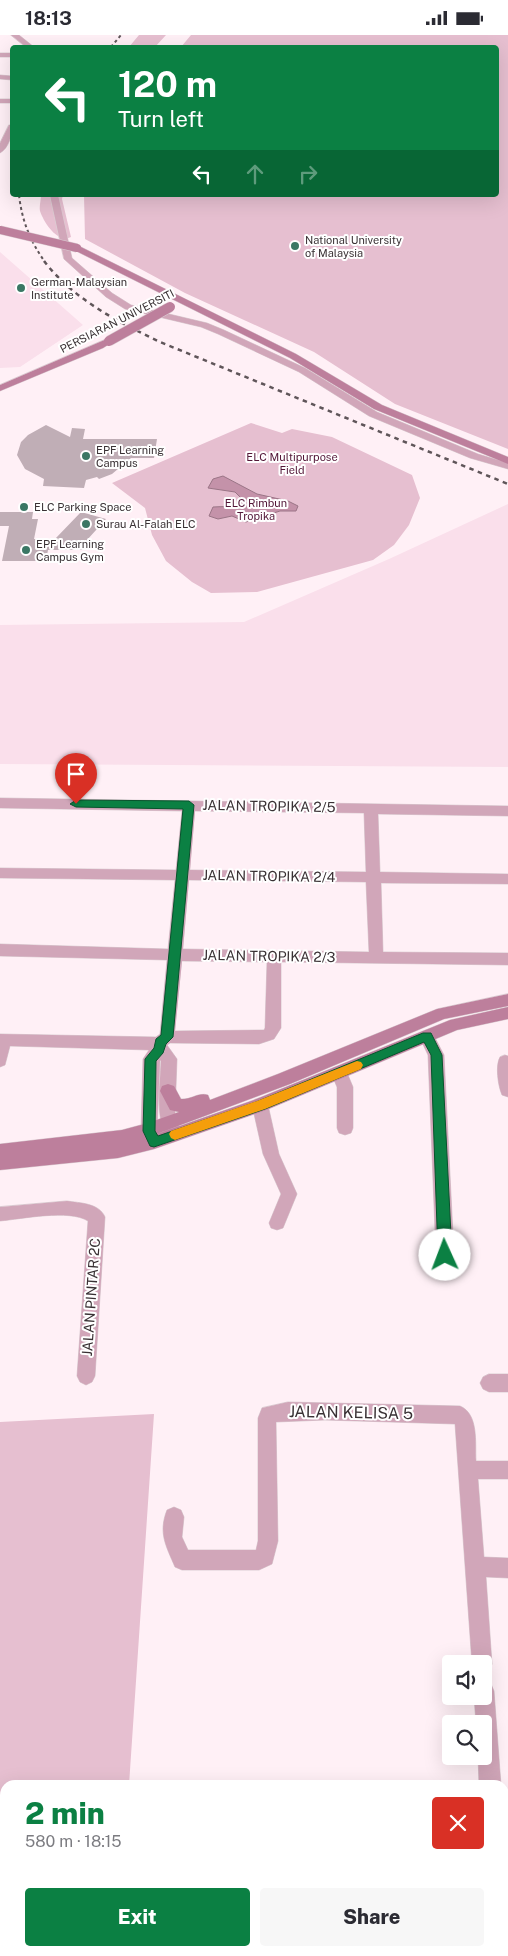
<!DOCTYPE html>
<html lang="en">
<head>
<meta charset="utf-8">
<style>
	:root { --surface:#fff; --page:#f7f7f7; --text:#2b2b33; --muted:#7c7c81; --accent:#0b8043 }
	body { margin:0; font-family:"Public Sans",sans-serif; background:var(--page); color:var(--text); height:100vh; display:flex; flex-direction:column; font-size:19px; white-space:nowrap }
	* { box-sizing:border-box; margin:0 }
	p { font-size:16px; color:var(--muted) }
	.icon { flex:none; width:28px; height:28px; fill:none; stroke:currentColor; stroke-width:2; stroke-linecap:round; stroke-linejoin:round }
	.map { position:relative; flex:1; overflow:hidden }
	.drawer { position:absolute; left:0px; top:1745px; width:509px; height:176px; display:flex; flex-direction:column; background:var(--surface); border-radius:15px 15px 0 0; box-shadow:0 5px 20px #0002 }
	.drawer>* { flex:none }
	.hud { position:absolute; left:10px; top:10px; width:489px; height:152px; border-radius:5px; box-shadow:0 5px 20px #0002; background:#0b8043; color:#fff; overflow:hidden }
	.fabs { position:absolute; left:442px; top:1620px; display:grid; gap:10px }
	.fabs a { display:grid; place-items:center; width:50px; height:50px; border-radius:5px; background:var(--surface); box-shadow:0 5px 20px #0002; font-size:25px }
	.pin { position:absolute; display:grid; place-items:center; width:42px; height:42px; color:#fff; margin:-51px -21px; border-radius:50% 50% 50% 0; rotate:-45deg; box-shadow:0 0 5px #0007 }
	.pin .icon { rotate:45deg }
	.me { position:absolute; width:55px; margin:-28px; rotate:358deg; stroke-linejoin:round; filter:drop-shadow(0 0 4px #0008) }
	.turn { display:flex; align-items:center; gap:18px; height:105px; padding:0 25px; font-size:22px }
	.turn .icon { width:65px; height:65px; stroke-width:2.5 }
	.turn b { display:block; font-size:35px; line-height:42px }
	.lanes { display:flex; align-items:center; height:48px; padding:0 25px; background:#0003; justify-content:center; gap:25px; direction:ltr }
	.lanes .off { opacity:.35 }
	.round { display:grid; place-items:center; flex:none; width:52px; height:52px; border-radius:5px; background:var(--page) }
	.head { display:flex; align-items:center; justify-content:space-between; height:85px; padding:0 25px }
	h1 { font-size:30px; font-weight:800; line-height:38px; color:var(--accent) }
	.cta { display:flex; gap:10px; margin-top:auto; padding:10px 25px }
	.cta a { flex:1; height:58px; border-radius:5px; background:var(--accent); color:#fff; font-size:20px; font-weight:800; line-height:58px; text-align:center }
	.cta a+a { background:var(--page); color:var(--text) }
	.status { display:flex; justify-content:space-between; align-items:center; height:35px; padding:0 25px; background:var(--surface); direction:ltr }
	.status svg { height:14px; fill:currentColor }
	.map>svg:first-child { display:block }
</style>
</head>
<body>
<div class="status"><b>18:13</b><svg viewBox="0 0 49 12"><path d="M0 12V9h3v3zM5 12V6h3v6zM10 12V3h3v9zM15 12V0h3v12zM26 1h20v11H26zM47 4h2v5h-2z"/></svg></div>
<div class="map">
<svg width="508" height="1921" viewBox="0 0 508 1921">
	<rect width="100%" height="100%" fill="#fff0f6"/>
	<path fill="#fadfeb" d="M0,217l83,73 -63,42 -20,1z
		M508,469v263l-508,-3v-139l244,-3 145,-63z"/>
	<path fill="#e6bfd0" d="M139,0h27l-11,12h-26z
		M191,0h317v414l-113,-45 -81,-52 -129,-59 -100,-54 -1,-44h412v-148h-315z
		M41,160h22l-1,4 9,38c-13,7 -27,-14 -31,-26 -1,-4 1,-11 1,-16z
		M251,388l31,10 10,-4 40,8 80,38 8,23 -11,27 -15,20 -21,15 -116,32 -46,1 -19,-11 -26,-21 -14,-26 -7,-27 -33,-25z
		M154,1379l-25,371h-124v166h97l-2,5h-100v-534z"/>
	<path fill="#c492a9" stroke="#9a7586" d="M223,441l34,18 31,7 10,5 -2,5h-16l-34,11 -14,-6 -14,3 -9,-3 4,-9 24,-1 6,-6 -8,-8 -27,-4 5,-9z"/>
	<path fill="#c0aeb6" d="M46,390l24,12 2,-9 13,1 -2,10h74l-3,19h-23l-19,16 -13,5 -2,-2 -11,3 -2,8 -41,-2 1,-7 -19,-10 -8,-14 4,-13 7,-7z
		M0,477h33l-1,7h6l-4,20h21l26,-27 25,7 -19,21 -2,10h-37l-2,11h-44l7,-35h-9z"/>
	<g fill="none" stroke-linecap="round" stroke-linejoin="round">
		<g stroke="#dbced3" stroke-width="1">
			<path id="street" d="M11,0h8l15,12h-8z
				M0,18h12v4h-12z
				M0,40l12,1v4l-12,-1z
				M0,64h12v4h-12z
				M9,90h3c0,10 -3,23 -12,28v-10z
				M50,160h8l14,63 40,35 19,12 76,18 17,7 81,38 72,44 101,42 30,9v6l-38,-11 -101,-42 -70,-44 -81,-38 -17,-7 -76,-18 -19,-12 -42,-38z
				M0,763l508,8v10l-130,-2 2,58 128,2v10l-127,-1 2,69 125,1v12l-227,-3v66l-7,11 -15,5 -89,-1 -3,2 10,14 -2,54 6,22 -2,5 -6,2 -6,-2c-12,-25 -7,-53 -6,-79l-1,-1 -3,70 5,11 -2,5 -6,2 -6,-2 -7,-16 2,-71 6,-9 -139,-4 -5,19 -5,2v-33l156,3 4,-3 7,-74 -167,-4v-12l168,5 7,-69 -175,-2v-10l176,2 6,-59 -182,-3zM195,776l169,2 2,59 -176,-2zM189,845l177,2 3,70 -186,-3zM182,926l85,1 -2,66 -1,2 -89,1z
				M427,995l5,2 12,23 10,200 -3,5 -6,3 -6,-3 -3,-5 -8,-200 -9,-19 3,-4z
				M505,1020l3,1v41l-6,-2c-4,-9 -7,-30 -2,-38z
				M339,1032l6,1 8,19v41l-2,5 -6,2 -6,-2 -2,-5v-41l-6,-14 2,-5z
				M260,1063l6,2 2,5 11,49 18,40 -14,34 -6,2 -6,-2 -2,-5 12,-29 -18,-40 -11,-49 2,-5z
				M67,1166c13,2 32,2 38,16l-10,159 -3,6 -6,3 -6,-3 -3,-6 11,-155c-19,-12 -66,-2 -88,0v-14z
				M489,1339h19v18h-19l-6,-3 -3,-6 3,-6z
				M288,1367l172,4c19,8 15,37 16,55h32v18h-30l6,78 24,1v20l-22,-1 6,87 -3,7 -5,3v-10h-12l-17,-240 -130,-4 -49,2 2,119 -6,23 -13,6h-77l-7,-3c-9,-21 -17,-34 -8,-57l7,-3 7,3 3,7 -2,20 6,13h68l2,-9v-123l4,-10z
				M484,1646l7,3 3,7 7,94h-22l-1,-29h6v-32h-8l-2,-28h10z
				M508,1897v22l-4,1 -8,-4h8v-18z
				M434,1916h42l-2,5h-41z"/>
		</g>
		<g stroke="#dbced3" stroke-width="1">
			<path id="secondary" d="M77,210l219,109 86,51 126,52v7l-134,-55 -84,-51 -216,-108v-4z
				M109,303l5,3 -11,7 -103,43v-6z
				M508,959v12l-64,13 -154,65 -136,51 100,-35 196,-80 58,-13v12l-51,11 -191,80 -112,39 -36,9 -118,12v-26l122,-14 26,-7 31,-11 -9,-2 -10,-19 2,-5 6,-2 6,2 7,13c10,1 17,-7 27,-4l2,5 68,-26 159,-65z"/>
		</g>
		<use href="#street" fill="#d1a6b9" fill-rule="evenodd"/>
		<use href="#secondary" fill="#bd7f9c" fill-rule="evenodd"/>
		<path stroke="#5f5559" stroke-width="2" stroke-dasharray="3 3" stroke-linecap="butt" d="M111,12l10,-12
			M19,160c3,26 11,46 26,67"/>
		<path stroke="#5f5559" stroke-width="2.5" stroke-dasharray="4.5 4.5" stroke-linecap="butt" d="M44,226c29,38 74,61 116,81l348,142"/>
		<g stroke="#dbced3" stroke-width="9" stroke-linecap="butt">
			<path id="secondary-bridge-far1" d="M0,195l77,18"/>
		</g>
		<g stroke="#dbced3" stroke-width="11" stroke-linecap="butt">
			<path id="secondary-bridge" d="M109,306l61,-34"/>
		</g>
		<use href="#secondary-bridge-far1" stroke="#bd7f9c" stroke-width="8"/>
		<use href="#secondary-bridge" stroke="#bd7f9c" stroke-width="10"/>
	</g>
	<path fill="#0b8043" stroke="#07532c" d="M76,765l113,1 5,4 -21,232 -7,7 -3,9 -7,8 -1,70 3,5 98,-34 167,-69h8l11,22 10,200 -2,4 -5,2 -5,-2 -2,-4 -7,-200 -7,-13 -159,67 -111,38 -4,-1 -7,-15 2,-72 9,-11 2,-9 5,-4 22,-226 -107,-2 -6,-3z"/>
	<path fill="#f59e0b" d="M357,1026l4,1 2,3 -2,4 -96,40 -90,31 -4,-2 -2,-4 2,-3 86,-30z"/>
	<g fill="#3a7764" stroke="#fff" stroke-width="2">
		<circle cx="295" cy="211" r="5"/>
		<circle cx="21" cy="253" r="5"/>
		<circle cx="86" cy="421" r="5"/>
		<circle cx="24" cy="472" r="5"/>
		<circle cx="86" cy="489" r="5"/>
		<circle cx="26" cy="515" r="5"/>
	</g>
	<g text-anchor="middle" stroke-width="4" stroke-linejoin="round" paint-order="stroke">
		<g font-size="11" fill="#393134" stroke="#fff" text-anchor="start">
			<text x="305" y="209">National University<tspan x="305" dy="13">of Malaysia</tspan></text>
			<text x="31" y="251">German-Malaysian<tspan x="31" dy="13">Institute</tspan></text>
			<text x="96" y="419">EPF Learning<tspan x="96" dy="13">Campus</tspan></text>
			<text x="34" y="476">ELC Parking Space</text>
			<text x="96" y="493">Surau Al-Falah ELC</text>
			<text x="36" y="513">EPF Learning<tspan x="36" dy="13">Campus Gym</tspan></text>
		</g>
		<g font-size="11" fill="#393134" stroke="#fff">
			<text transform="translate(117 286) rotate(-27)" y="4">PERSIARAN UNIVERSITI</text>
		</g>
		<g font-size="11" fill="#531738" stroke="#fff">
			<text x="292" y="426">ELC Multipurpose<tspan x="292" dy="13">Field</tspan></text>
			<text x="256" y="472">ELC Rimbun<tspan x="256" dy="13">Tropika</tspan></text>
		</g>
		<g font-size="14" fill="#393134" stroke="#fff">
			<text transform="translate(269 771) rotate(1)" y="5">JALAN TROPIKA 2/5</text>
			<text transform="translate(269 841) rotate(1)" y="5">JALAN TROPIKA 2/4</text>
			<text transform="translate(269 921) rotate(1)" y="5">JALAN TROPIKA 2/3</text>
			<text transform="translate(91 1262) rotate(-86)" y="5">JALAN PINTAR 2C</text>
		</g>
		<g font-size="16" fill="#393134" stroke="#fff">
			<text transform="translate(351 1377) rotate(1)" y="6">JALAN KELISA 5</text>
		</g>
	</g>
</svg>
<div class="fabs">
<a><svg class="icon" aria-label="sound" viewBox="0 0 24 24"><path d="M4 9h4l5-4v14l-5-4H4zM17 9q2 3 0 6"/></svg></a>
<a><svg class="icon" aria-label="search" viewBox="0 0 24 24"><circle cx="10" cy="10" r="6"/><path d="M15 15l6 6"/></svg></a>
</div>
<div class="pin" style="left:76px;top:769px;background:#d93025"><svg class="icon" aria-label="arrive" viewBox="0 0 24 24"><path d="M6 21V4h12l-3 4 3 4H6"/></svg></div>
<svg class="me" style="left:445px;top:1220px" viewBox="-20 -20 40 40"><circle r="19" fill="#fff"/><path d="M0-13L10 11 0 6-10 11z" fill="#0b8043"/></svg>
<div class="hud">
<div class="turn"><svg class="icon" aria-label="left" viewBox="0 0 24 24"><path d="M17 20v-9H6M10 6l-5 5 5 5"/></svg><div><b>120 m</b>Turn left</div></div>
<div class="lanes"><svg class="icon" aria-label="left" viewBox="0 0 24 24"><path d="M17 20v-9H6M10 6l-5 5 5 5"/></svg><svg class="icon off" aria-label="ahead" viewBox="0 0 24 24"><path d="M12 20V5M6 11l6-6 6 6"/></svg><svg class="icon off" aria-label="right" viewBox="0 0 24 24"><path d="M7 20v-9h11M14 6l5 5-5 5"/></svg></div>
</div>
<section class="drawer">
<div class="head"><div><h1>2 min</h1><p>580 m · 18:15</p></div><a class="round" style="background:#d93025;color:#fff"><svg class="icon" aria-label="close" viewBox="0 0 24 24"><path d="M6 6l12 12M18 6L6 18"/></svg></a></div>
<div class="cta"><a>Exit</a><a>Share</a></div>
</section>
</div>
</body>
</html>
